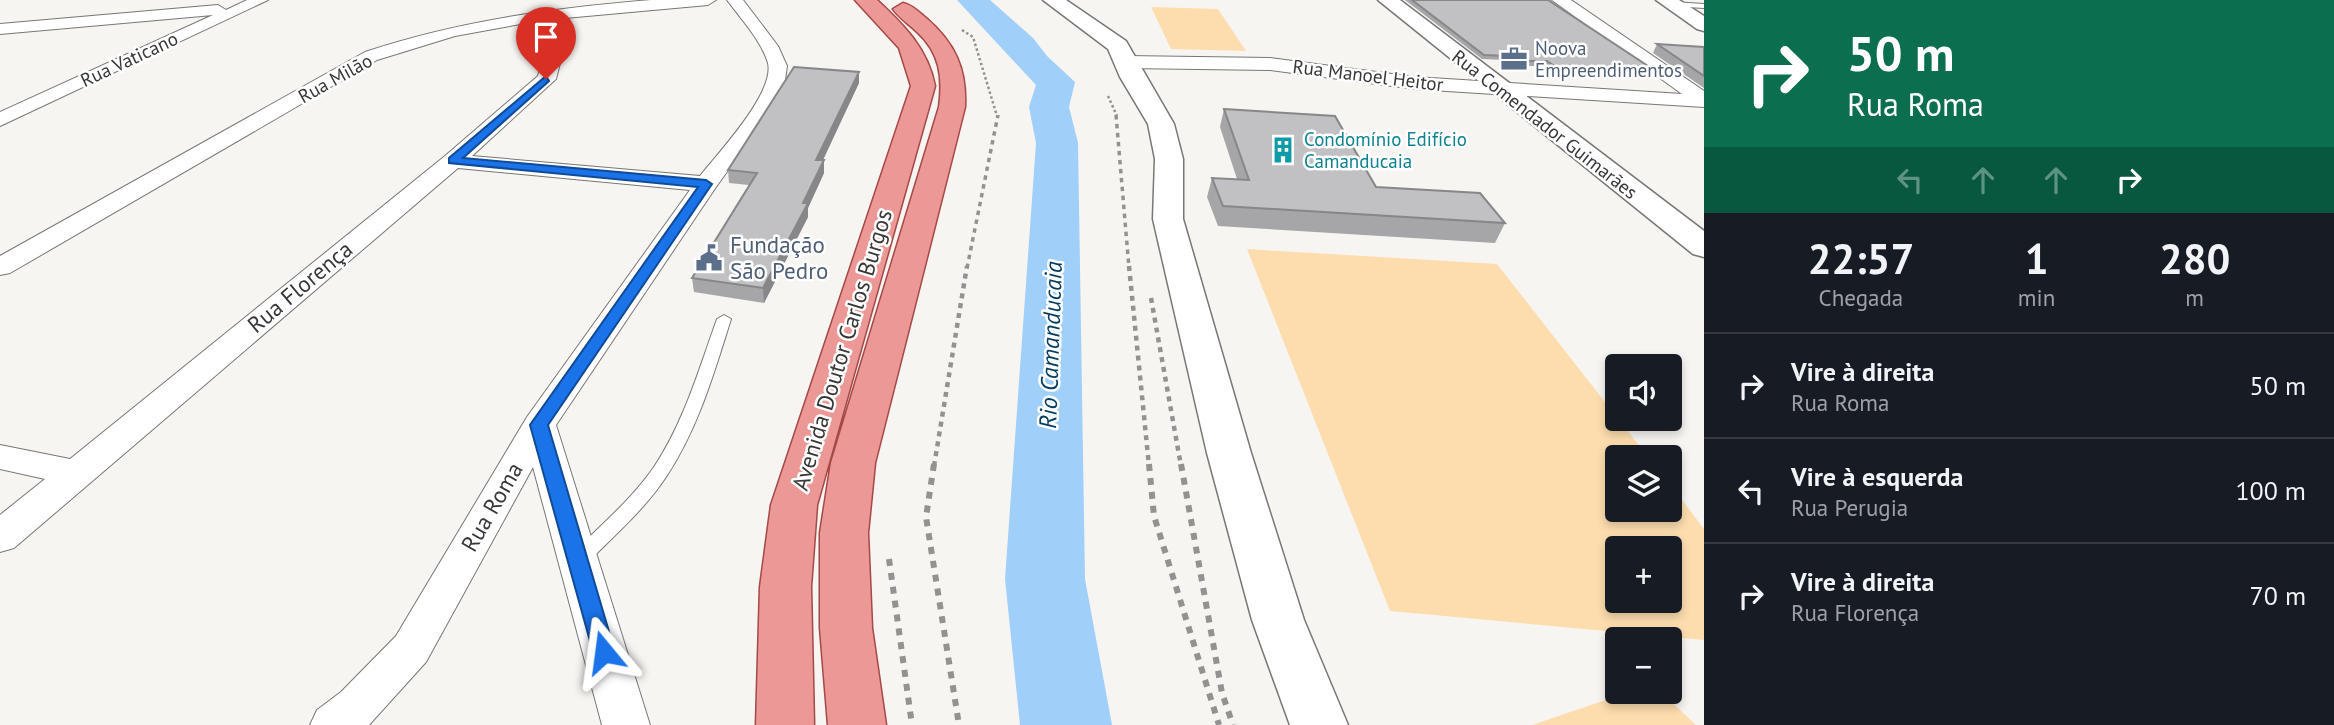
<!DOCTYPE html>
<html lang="pt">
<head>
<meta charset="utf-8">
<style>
	:root { --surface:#171b24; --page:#242831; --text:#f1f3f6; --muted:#9ea1a6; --line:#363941 }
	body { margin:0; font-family:"PT Sans",sans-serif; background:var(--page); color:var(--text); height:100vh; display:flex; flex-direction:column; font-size:26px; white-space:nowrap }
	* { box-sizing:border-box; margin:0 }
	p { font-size:23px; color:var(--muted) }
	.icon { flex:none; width:38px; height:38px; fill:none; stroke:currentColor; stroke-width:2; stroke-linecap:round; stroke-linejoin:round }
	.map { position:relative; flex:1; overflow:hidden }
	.sheet { display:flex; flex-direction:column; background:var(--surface); width:630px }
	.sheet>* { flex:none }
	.top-card { background:#0b6e4f; color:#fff; overflow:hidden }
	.controls { position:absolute; left:1605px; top:354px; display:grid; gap:14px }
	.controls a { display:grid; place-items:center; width:77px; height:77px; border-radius:7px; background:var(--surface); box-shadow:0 4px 10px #0003; font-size:35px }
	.pin { position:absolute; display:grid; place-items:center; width:60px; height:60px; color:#fff; margin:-72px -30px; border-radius:50% 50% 50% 0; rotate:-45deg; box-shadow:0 0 7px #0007 }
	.pin .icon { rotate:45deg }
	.me { position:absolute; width:77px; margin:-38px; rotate:344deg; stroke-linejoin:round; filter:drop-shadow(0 0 5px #0008) }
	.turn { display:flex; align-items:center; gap:24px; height:147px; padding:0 28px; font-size:32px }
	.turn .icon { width:91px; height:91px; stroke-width:2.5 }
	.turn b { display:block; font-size:49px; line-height:60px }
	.lanes { display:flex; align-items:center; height:66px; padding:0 28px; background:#0003; justify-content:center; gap:35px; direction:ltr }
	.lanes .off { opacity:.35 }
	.eta { display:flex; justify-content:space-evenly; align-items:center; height:119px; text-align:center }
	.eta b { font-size:42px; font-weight:800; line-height:49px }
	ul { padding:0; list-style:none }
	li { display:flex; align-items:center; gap:21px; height:105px; padding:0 28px; border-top:2px solid var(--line) }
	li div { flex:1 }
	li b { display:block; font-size:26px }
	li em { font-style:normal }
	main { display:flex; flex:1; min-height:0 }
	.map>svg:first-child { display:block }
</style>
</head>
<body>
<main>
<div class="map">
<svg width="1704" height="725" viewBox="0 0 1704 725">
	<rect width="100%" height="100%" fill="#f7f5f2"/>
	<path fill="#fdddae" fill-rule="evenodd" d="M1151,7l67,2 28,42 -75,-2z
		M1247,249l250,15 151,193h-31v52h53v-25l34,45v111l-314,-29zM1617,548h53v52h-53z
		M1632,691h28l36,34h-164z"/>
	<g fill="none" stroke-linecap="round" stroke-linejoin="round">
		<path fill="#a0cff9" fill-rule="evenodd" d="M957,0h33l43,38 14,18 28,26 -6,25 9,36 7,436 27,146h-92l-15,-146 31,-436 -7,-36 7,-22z"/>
		<g stroke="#797775" stroke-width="2">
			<path id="service" d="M1673,2l31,2v4l-34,-2z
				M724,315l7,4c-17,54 -33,110 -65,158 -21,32 -52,59 -79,86l-7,3 -7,-3 -3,-5 3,-5c28,-28 59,-54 81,-86 30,-45 45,-98 63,-148z"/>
		</g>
		<g stroke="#797775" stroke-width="2">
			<path id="minor" d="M247,0h21l-268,126v-14l213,-97 -213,19v-10l218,-19 8,5z
				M651,0h65l-8,5 -154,14 8,36 -6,24 -84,77 228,20c18,-23 75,-83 68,-113 -7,-23 -27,-44 -41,-63h16l35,46 9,20 -4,28 -67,93 -160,238 94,300h-48l-69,-258 -107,195 -57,63h-59l7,-15 24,-18 55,-56 131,-219 163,-227 -232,-22 -444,380 -14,4v-37l45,-36 -45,-10v-24l70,14 375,-303 93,-80 6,-21 -7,-34 -82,15 -78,24 -367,213 -10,2v-19l365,-204c93,-31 188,-44 286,-52z
				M1552,0h19l133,91v16l-289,-18 -145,-19 -144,-2 -9,-6 9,-6 144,2 145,19 267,17z"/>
		</g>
		<g stroke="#797775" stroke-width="3">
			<path id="tertiary" d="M1043,0h23l60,41 48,83 9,35v60l68,234 53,167 44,105h-58l-38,-105 -45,-167 -54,-234 2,-60 -7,-35 -28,-47 -12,-28z
				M1378,0h22l304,231v26l-11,-3z
				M1656,0h23l25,16v15l-7,-2z"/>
		</g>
		<g stroke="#a54947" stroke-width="3">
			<path id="primary" d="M855,0h22c27,25 51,49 58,86l-118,419 -6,82 3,138h-58l4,-138 11,-82 140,-419 -12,-38z
				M903,3c9,2 16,9 23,15 29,25 41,51 39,89l-90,356 -7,70 4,95 14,97h-58l-8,-97v-95l11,-70 108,-356c4,-30 1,-54 -22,-75 -8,-8 -18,-14 -24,-23z"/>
		</g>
		<path stroke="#939290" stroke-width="2.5" stroke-dasharray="2.5 2.5" stroke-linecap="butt" d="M962,30l11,7 24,79
			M1108,96l9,20"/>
		<path stroke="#939290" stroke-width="3.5" stroke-dasharray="4.5 4.5" stroke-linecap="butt" d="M1116,115l13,153
			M967,268l31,-153"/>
		<path stroke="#939290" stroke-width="4.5" stroke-dasharray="5 5" stroke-linecap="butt" d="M1129,266l20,200
			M1151,298l30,168
			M934,466l33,-200"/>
		<path stroke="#939290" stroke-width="6" stroke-dasharray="7 7" stroke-linecap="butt" d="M934,464l-8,53 33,208
			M1149,464l5,52 65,209
			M1181,464l41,229 11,32
			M889,559l23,166"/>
		<use href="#service" fill="#fff" fill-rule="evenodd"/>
		<use href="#minor" fill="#fff" fill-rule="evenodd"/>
		<use href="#tertiary" fill="#fff" fill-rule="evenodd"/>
		<use href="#primary" fill="#ec9896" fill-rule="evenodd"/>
	</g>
	<path fill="#a6a5a8" d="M1405,0h143l109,72 -3,5 -96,-2 -13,-9h-34l-6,-6 -23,-1z
		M1657,44l47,3v41l-51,-35z
		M859,72v11l-37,77 2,13 -16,35v9l-44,86 -70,-11 -2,-14 57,-93 -20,-2 -1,-13z
		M1224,109l152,78 129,36 -10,20 -277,-17 -11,-29 5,-19 25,1 -17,-52z"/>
	<path fill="#878688" d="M859,72v11l-42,90 -1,-13z
		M824,160v13l-16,35v9l-44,86 -1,-15z"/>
	<path fill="#c1c0c3" stroke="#878688" stroke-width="2" d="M1412,0h136l109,72 -97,-2 -13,-9h-34l-6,-5 -23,-1z
		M1657,44l47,3v29z
		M794,67l65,5 -43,88h8l-21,43h5l-45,85 -71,-10 65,-105 -29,-3z
		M1224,109l111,7 41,71 104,6 25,30 -282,-17 -11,-28 37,2z"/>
	<path fill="#1a73e8" stroke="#114b97" stroke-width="2" d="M546,76l3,5 -86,77 243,22 6,4 -164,241 67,227 -3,7 -8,3 -8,-3 -3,-7 -63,-227 168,-238 -249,-24v-5z"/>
	<defs>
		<g id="office-bare" transform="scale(2.1)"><path d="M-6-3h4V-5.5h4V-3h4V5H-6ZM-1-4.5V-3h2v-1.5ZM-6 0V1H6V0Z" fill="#5c6f8a" stroke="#fff" stroke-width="2.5" paint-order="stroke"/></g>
		<g id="building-bare" transform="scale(2.1)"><path d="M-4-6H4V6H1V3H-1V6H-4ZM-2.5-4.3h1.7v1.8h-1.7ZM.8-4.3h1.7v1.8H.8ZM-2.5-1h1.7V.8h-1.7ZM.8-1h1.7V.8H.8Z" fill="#0f9aa8" stroke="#fff" stroke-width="2.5" paint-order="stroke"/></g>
		<g id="civic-bare" transform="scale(2.1)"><path d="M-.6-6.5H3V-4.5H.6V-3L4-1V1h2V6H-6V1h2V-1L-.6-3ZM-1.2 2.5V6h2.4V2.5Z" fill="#5c6f8a" stroke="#fff" stroke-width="2.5" paint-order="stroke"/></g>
	</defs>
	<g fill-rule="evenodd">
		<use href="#office-bare" x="1514" y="59"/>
		<use href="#building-bare" x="1283" y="150"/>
		<use href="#civic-bare" x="709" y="258"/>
	</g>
	<g text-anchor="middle" stroke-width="5" stroke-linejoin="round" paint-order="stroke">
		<g font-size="19" fill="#4e5e75" stroke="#fff" text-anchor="start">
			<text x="1535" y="55">Noova<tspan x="1535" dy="22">Empreendimentos</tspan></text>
		</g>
		<g font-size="19" fill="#383736" stroke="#fff">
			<text transform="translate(129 59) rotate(-25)" y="7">Rua Vaticano</text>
			<text transform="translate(1368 75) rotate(7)" y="7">Rua Manoel Heitor</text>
			<text transform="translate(335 78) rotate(-29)" y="7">Rua Milão</text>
			<text transform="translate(1545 124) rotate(38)" y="7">Rua Comendador Guimarães</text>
		</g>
		<g font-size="19" fill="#0d838f" stroke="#fff" text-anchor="start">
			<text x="1304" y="146">Condomínio Edifício<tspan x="1304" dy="22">Camanducaia</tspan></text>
		</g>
		<g font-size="23" fill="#4e5e75" stroke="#fff" text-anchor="start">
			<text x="730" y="253">Fundação<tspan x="730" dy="26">São Pedro</tspan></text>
		</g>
		<g font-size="23" fill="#383736" stroke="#fff">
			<text transform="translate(300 287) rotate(-40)" y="8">Rua Florença</text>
			<text transform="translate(842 350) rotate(-73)" y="8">Avenida Doutor Carlos Burgos</text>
			<text transform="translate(492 507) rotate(-60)" y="8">Rua Roma</text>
		</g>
		<g font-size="24" font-style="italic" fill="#043d63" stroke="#fff">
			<text transform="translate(1051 345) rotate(-88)" y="8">Rio Camanducaia</text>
		</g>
	</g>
</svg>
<div class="controls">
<a><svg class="icon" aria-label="sound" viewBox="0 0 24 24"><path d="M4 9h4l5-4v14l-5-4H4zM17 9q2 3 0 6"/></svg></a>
<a><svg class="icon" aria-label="layers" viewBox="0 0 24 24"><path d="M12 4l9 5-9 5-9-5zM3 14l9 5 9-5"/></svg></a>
<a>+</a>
<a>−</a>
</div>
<div class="pin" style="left:546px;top:79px;background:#d93025"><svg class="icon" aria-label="arrive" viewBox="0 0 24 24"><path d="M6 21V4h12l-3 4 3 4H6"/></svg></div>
<svg class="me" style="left:604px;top:652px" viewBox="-20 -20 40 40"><path d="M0-17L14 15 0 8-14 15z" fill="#1a73e8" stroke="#fff" stroke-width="4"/></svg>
</div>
<section class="sheet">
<div class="top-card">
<div class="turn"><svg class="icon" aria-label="right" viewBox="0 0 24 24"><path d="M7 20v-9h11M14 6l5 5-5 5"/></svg><div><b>50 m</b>Rua Roma</div></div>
<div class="lanes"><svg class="icon off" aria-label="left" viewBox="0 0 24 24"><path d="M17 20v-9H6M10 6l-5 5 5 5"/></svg><svg class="icon off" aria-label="ahead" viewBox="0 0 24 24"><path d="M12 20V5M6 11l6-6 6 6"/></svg><svg class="icon off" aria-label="ahead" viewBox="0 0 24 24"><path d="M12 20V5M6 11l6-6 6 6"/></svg><svg class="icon" aria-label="right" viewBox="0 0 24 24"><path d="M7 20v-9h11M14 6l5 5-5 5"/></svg></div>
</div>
<div class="eta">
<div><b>22:57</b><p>Chegada</p></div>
<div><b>1</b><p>min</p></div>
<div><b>280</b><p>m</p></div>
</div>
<ul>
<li><svg class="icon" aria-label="right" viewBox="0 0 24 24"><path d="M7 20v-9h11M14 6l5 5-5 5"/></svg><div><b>Vire à direita</b><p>Rua Roma</p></div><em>50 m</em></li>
<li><svg class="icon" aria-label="left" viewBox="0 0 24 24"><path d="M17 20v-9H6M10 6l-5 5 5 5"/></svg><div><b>Vire à esquerda</b><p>Rua Perugia</p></div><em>100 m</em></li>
<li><svg class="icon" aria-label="right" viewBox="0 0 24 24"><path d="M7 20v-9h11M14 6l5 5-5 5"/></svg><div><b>Vire à direita</b><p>Rua Florença</p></div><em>70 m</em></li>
</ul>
</section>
</main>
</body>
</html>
